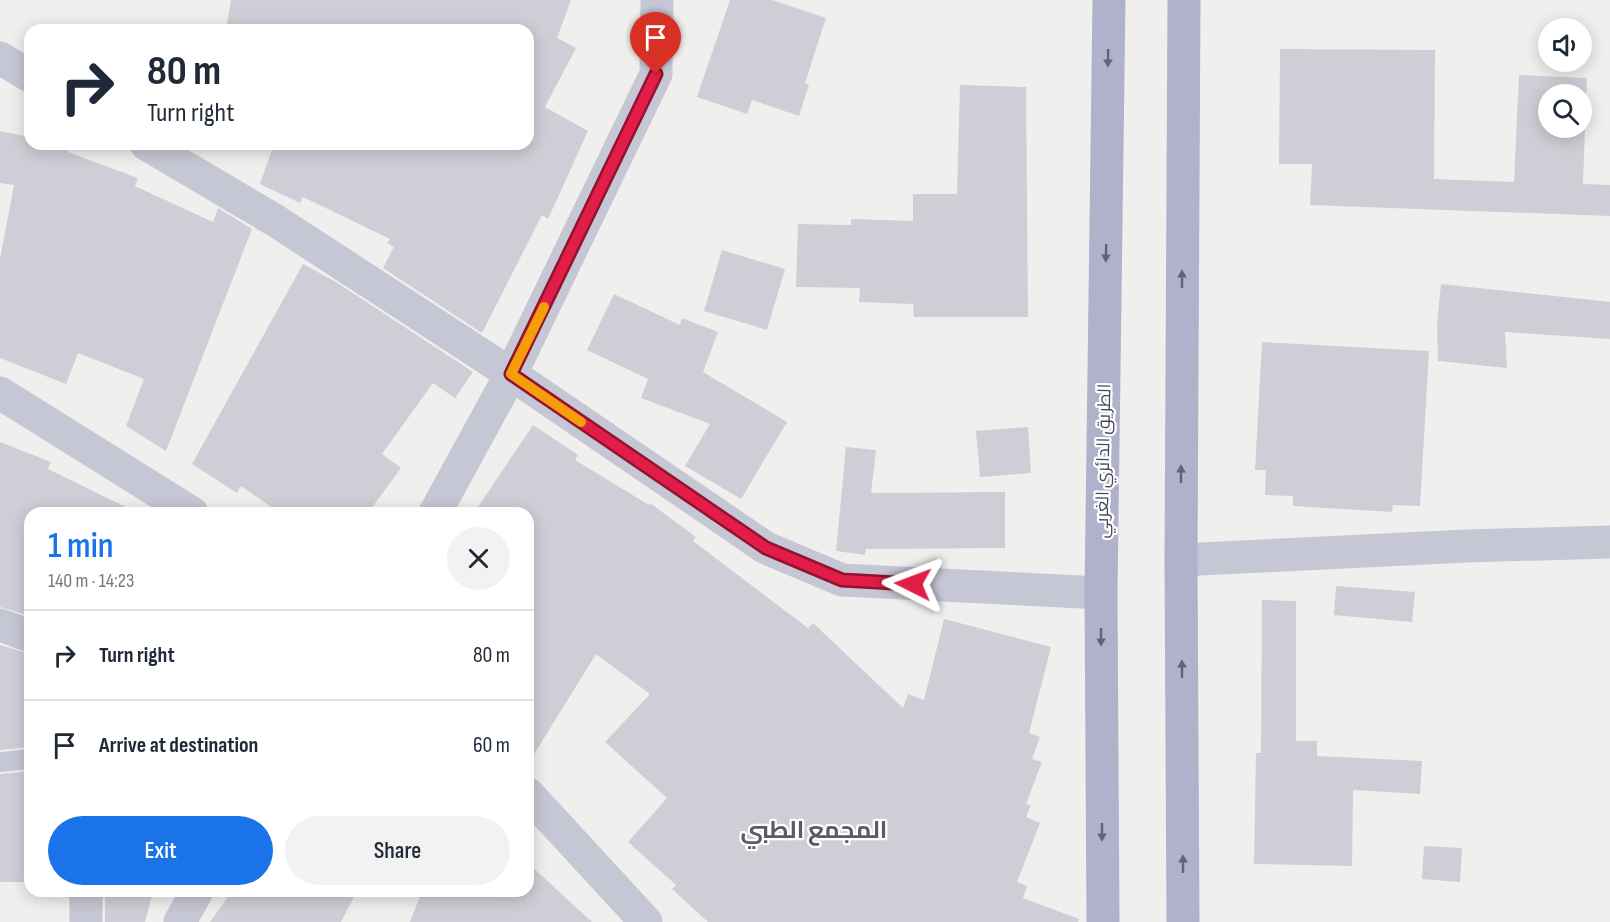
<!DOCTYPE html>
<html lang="en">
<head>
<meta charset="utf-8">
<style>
	:root { --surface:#fff; --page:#f2f2f3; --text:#1f2937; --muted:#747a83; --line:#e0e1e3; --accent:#1a73e8 }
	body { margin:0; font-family:"Sofia Sans Condensed",Cairo,sans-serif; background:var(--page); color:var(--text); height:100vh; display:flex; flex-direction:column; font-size:22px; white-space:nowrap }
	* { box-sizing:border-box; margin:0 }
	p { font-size:20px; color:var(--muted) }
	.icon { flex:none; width:33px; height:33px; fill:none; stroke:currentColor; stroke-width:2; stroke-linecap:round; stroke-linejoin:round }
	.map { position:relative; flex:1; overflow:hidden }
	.panel { position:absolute; left:24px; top:507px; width:510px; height:390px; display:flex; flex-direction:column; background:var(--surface); border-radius:18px; box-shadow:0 3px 15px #0003 }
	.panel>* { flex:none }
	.hud { position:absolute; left:24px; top:24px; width:510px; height:126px; border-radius:18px; box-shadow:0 3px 15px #0003; background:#fff; color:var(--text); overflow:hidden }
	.fabs { position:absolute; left:1538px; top:18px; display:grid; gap:12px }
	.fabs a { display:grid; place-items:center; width:54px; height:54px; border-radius:50%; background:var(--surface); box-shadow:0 3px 15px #0003; font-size:30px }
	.pin { position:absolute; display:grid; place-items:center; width:51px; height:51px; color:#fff; margin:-62px -26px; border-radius:50% 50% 50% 0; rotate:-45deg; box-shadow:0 0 6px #0007 }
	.pin .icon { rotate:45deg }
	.me { position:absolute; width:66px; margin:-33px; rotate:273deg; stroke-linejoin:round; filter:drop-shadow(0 0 4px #0008) }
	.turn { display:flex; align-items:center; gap:21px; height:126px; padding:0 24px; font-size:27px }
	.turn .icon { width:78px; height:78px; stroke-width:2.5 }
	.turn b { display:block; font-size:42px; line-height:51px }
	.round { display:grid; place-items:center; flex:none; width:63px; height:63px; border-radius:32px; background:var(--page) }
	.overview { display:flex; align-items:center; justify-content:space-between; height:102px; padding:0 24px }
	h1 { font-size:36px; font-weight:600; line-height:45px; color:var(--accent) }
	.action { display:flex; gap:12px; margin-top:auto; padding:12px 24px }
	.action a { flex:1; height:69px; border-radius:36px; background:var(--accent); color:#fff; font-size:24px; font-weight:600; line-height:69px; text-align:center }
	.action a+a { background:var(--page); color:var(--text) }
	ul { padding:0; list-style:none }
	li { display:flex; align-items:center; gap:18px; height:90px; padding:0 24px; border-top:2px solid var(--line) }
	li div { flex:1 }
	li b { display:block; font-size:22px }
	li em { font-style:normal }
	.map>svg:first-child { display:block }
</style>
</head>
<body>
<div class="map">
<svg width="1610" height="922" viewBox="0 0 1610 922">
	<rect width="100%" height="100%" fill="#f1efee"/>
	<path fill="#cfced6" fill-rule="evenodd" d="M231,0h340l-14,38 19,10 -31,59 43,24 -40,88 -6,-4 -60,118 -99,-65 11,-21 -7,-4 3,-4 -87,-42 -3,6 -40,-19 14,-40h254v-114h-302z
		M730,0h42l54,18 -21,65 4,2 -10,31 -47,-16 -5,14 -50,-17z
		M1280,49l155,1 -1,129 80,3 5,-107 68,3 -4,106 27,1v31l-300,-11 2,-41h-33zM1548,94h33v34h-33z
		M960,85l66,2 2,230h-114l-1,-13 -54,-2 1,-14 -64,-1 2,-63 53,1v-6l62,2v-27h44z
		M0,131l30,6v7h39l-1,8 70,26 -3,8 78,36 5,-14 34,21 -86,222 -40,-25 18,-47 -66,-26 -12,31 -66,-26v-99l14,-74 -14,-2z
		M722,250l63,19 -18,61 -63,-19z
		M303,264l33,18 137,90 -18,26 -22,-15 -51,71 19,14 -33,45h-88l-39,-27 -4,7 -45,-29z
		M1441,284l169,18v37l-105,-7 2,36 -69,-7 -1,-37z
		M614,294l66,31 2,-7 36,14 -15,40 84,50 -46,77 -56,-33 25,-42 -69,-26 7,-19 -61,-29z
		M1262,342l167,9 -9,155 -27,-1 -1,7 -99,-6v-10l-28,-1 1,-25h-11z
		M533,425l45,30 -3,5 74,45 1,-2 46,34 -3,4 115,87 5,-5 90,85 5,-14 16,6 20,-81 107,28 -22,86 11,4 -8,22 10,3 -16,42 5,1 -5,12 14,6 -23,59 10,4 -4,12 56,21 -1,3h-370l-36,-33 4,-4 -48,-43 39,-44 -62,-56 45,-48 -54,-40 -68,110v-251h-54z
		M1028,427l3,46 -51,4 -4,-46z
		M0,442l51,20 -3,7 90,44h-108v103l-30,-9z
		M846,447l30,3 -5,43 134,-1v56l-139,1 -1,6 -29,-4z
		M1336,586l79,6 -3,30 -78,-7z
		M1262,600l34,1v140h21v15l105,5 -2,33 -67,-4 -1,76 -98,-2 2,-111h5z
		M0,645l30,9v93l-30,3z
		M30,771v111h-30v-108z
		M1424,846l38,2 -2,34 -38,-3z
		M528,863l64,59h-182l12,-31h106z
		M105,891h48l-8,31h-40z
		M232,891h125l-16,31h-131z"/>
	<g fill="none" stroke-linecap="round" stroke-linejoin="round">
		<path stroke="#c6c7d4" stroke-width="20" d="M0,762l30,-3"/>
		<path stroke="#c6c7d4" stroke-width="33" d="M0,58l30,18
			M146,144l130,77 235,153 255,174 76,32 259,13
			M0,393l192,120
			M435,513l76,-139 145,-300 1,-74
			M1181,560l285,-14 144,-4
			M0,625l30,11
			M528,794l118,128
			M86,891v31
			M180,922l17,-31"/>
		<path stroke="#b0b1cb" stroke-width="33" d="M1103,922l-2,-329 8,-593
			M1183,922l-2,-362 3,-560"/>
	</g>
	<defs><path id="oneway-solid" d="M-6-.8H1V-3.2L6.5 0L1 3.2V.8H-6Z" transform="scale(1.5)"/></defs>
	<g fill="#626376">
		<use href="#oneway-solid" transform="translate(1108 58) rotate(91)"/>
		<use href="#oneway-solid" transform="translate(1106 253) rotate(91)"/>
		<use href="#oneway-solid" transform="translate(1182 279) rotate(-90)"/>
		<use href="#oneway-solid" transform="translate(1181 474) rotate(-90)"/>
		<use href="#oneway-solid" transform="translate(1101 637) rotate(90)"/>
		<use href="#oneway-solid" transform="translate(1182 669) rotate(-90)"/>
		<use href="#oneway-solid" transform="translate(1102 832) rotate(90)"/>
		<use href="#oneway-solid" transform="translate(1183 864) rotate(-90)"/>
	</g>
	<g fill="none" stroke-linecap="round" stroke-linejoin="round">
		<g stroke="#92132f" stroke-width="15">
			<path id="route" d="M656,74l-145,300 255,174 76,32 71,4"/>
		</g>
		<use href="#route" stroke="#e11d48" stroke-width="10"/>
		<path stroke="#f59e0b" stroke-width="10" d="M544,307l-33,67 70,48"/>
	</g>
	<g text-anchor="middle" stroke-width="4.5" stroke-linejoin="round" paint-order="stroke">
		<g font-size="18" fill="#48495a" stroke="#fff">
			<text transform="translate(1103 461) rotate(-89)" y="6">الطريق الدائري الغربي</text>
		</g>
		<g font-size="24" font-weight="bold" fill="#5b5b63" stroke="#fff">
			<text x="814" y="838">المجمع الطبي</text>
		</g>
	</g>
</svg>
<div class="fabs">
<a><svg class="icon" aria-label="sound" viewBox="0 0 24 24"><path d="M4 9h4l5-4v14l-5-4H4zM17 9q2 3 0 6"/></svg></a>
<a><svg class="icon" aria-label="search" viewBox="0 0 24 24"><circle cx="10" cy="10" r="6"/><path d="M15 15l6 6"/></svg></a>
</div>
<div class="pin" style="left:656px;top:74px;background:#d93025"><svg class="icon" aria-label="arrive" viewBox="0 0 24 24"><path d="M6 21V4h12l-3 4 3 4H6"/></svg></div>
<svg class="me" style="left:913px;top:584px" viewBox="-20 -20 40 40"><path d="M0-17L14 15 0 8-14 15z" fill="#e11d48" stroke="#fff" stroke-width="4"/></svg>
<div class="hud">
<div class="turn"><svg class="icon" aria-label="right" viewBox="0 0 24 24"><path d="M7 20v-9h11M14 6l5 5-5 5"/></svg><div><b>80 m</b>Turn right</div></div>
</div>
<section class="panel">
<div class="overview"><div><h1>1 min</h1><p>140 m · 14:23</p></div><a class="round"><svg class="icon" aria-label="close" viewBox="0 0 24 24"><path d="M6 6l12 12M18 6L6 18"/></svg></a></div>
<ul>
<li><svg class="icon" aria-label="right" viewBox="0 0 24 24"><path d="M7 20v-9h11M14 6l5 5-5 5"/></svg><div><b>Turn right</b></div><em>80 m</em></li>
<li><svg class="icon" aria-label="arrive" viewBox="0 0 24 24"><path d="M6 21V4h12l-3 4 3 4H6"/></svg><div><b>Arrive at destination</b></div><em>60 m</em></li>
</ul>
<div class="action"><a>Exit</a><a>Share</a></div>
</section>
</div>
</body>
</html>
